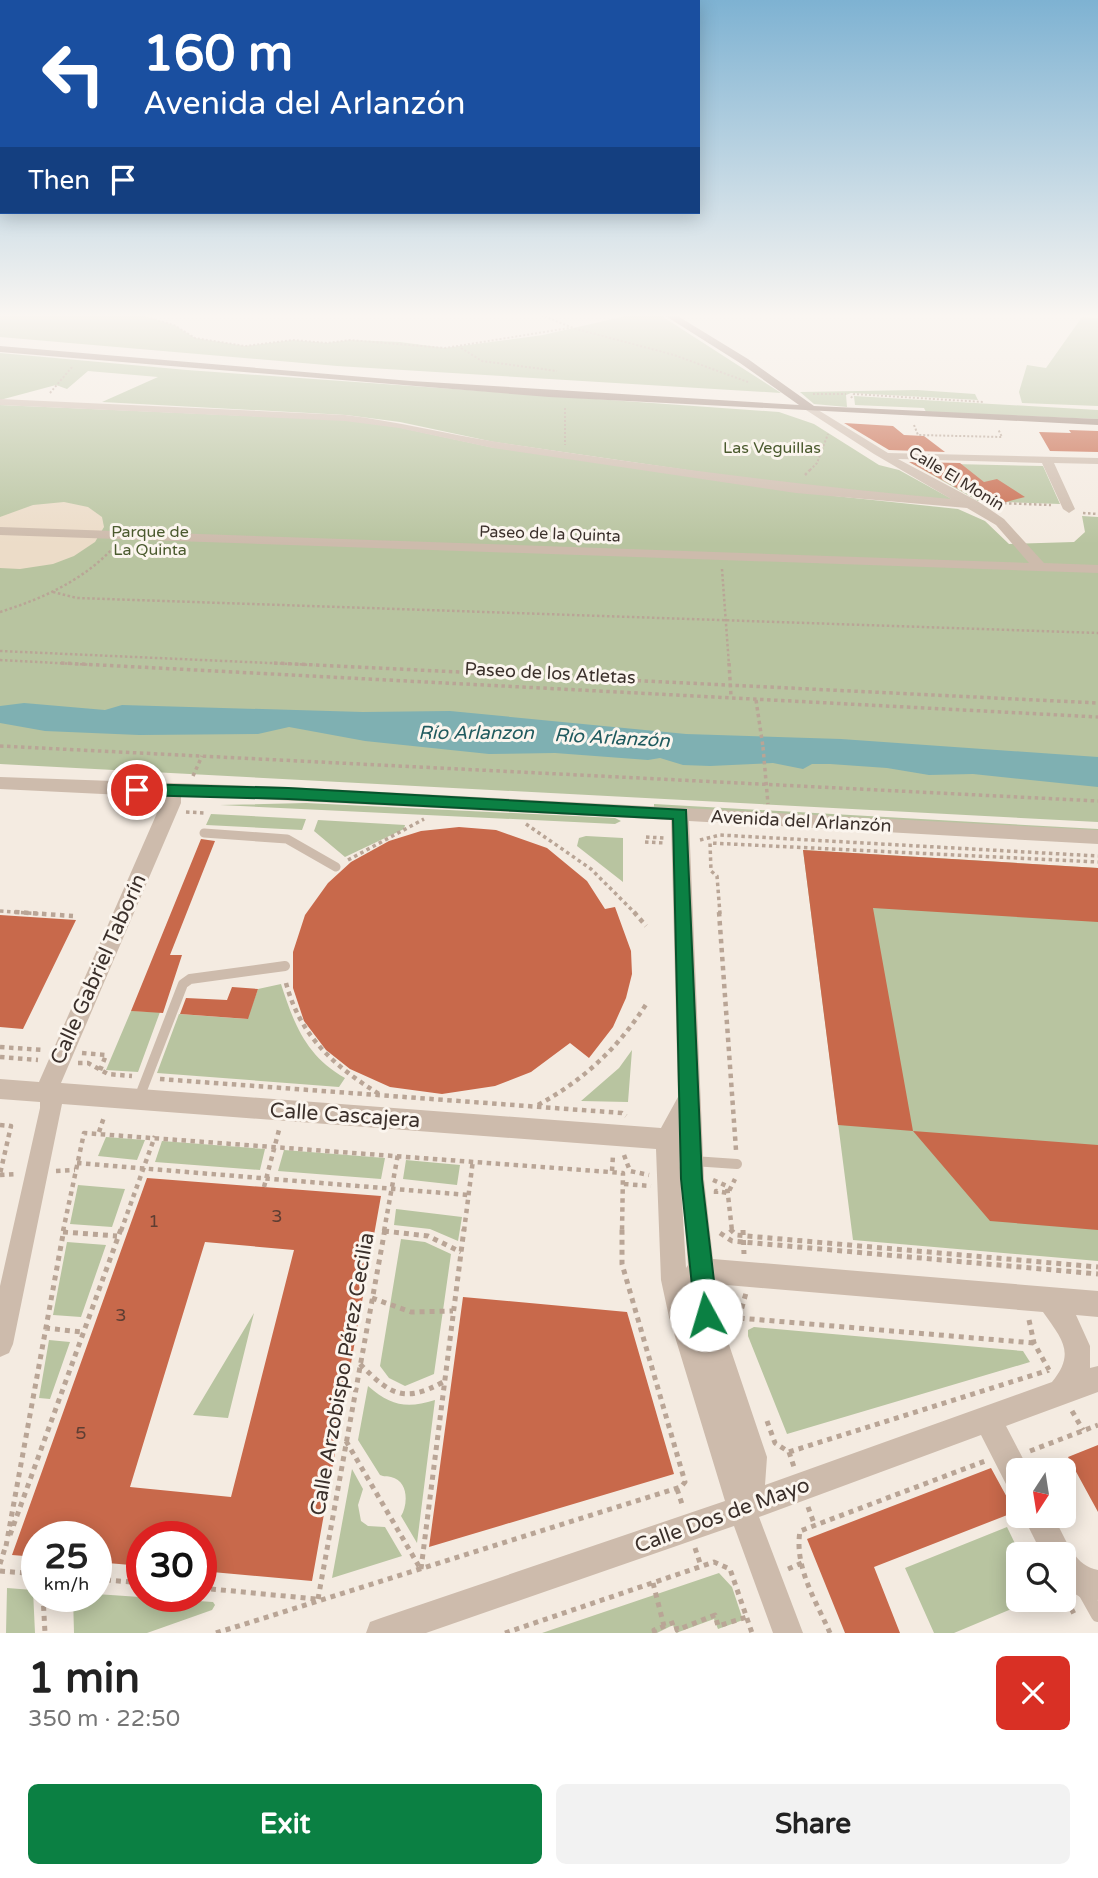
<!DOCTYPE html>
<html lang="en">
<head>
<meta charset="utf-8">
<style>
	:root { --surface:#fff; --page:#f2f2f2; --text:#222; --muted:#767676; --accent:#0b8043 }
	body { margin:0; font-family:"Varela Round",sans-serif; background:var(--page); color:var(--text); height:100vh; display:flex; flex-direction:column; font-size:26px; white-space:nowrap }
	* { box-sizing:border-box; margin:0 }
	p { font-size:23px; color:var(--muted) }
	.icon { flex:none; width:38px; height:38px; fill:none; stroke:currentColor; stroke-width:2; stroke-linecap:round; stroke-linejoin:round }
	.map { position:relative; height:1633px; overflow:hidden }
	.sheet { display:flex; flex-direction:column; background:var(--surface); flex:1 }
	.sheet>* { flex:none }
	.hud { position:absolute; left:0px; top:0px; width:700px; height:214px; box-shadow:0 4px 18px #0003; background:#1a4fa0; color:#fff; overflow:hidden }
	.needle { width:46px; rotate:192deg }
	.buttons { position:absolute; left:1006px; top:1458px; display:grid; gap:14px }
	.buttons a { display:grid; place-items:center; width:70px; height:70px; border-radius:10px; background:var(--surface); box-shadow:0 4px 18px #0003; font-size:35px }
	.speed { position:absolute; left:21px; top:1521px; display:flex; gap:14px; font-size:35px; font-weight:700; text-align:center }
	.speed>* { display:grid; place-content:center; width:91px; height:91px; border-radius:50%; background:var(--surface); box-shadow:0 4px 18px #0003; line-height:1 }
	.speed small { font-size:18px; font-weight:400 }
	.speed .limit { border:10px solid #d22; background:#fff; color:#111 }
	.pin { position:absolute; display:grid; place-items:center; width:60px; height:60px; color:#fff; margin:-30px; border:4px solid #fff; border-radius:50%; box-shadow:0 2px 7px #0007 }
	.me { position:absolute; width:77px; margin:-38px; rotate:354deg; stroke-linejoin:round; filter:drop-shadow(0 0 5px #0008) }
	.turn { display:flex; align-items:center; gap:24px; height:147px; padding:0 28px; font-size:32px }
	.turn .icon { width:91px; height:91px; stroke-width:2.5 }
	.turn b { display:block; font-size:49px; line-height:60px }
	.then { display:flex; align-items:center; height:66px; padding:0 28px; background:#0003; gap:14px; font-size:26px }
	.round { display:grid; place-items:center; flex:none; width:74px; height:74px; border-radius:10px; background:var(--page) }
	.summary { display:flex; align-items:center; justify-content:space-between; height:119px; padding:0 28px }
	h1 { font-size:42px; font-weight:800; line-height:52px }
	.action { display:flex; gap:14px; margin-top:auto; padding:14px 28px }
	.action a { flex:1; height:80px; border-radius:10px; background:var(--accent); color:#fff; font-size:28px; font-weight:800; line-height:80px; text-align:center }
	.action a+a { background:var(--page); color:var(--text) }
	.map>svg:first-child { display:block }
</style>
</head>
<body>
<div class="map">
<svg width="1098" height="1633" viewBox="0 0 1098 1633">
	<rect width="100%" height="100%" fill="#f4ebe1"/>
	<path fill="#b8c4a0" d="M0,315h139l35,10 21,13 50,8 48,-6 34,3 23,-3 50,2 45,6 98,-13 87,-20h30l121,78 -444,-27 -337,-29z
		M1082,317l16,1v88l-76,-3 -3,-11 8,-27 19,3z
		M0,353l187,17 592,42 35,12 65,41 20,5 60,33 -163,-17 -302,-44 -94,-20 -54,-7 -244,-13 56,-25 -70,-6 -21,18 -11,-4 -56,15z
		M917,390l58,4 3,6 -127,-7 -5,2 1,12 -33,-3 -14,-12z
		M854,396l244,14v9l-172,-7 -2,-4 -69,-3z
		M0,405l343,15 54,7 93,20 345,49 123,13 27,12 24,23 65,-2 11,-10 -3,-16 16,1v305l-1098,-58z
		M911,463l132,3 17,38 -82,-3z
		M306,803l309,15 6,3 -6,3 -395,-19z
		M654,804l444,25v4l-444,-25z
		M211,814l95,5 -4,11 -96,-5z
		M318,820l87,5 -1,4 -59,28 -31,-26z
		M586,836l37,2v44l-46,-36 2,-8z
		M803,850l295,18v393l-245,-21z
		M281,984c13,40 25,72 64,94l-6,9 -182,-14 22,-59 68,5 11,-30z
		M131,1011l29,1 -22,60 -32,-2z
		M632,1050l-4,52 -47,-1 38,-33z
		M106,1137l39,3 -8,20 -39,-4z
		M162,1141l103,8 -5,21 -105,-8z
		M284,1150l101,8 -4,21 -103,-8z
		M406,1160l54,5 -3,20 -54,-6z
		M78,1185l47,4 -13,38 -42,-3z
		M396,1209l66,8 -4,24 -28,-12 -36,-4z
		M401,1239l24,3 26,12 -17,120 -29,12 -16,-8 -9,-12z
		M67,1242l39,3 -25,72 -28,-2z
		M254,1313l-26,105 -35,-3z
		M754,1327l269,24 7,11 -243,72 -39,-98v-6z
		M49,1340l21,2 -20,57 -11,-1z
		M368,1386c23,20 39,23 67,14l-18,143 -16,-27c7,-11 8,-35 -10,-39 -3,-1 -7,0 -11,-2l-22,-35z
		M352,1469l11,20 -5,16 3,16 7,5 17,1 17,29 -70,22z
		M1007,1527l13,27 -2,46h15l-79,33h-20l-29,-65z
		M719,1573l13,14 11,33 -25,9 -4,-10 -38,14 -3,-8 -16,8h-115z
		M7,1588l26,2 2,43h-29z
		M96,1594l117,8 2,3 -3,5 -65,23h-73l-1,-37z"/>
	<path fill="#ecdcc8" d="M64,502l24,5 14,10 2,10 -9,15 -21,14 -21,8 -33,5 -20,-1v-51l33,-12z"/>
	<path fill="#7fb0b2" d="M24,703l81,7 17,-5 241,7 87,-1 236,23 155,5 257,18v30l-125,-13 -44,1 -42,-7 -57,-4h-18l-9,5 -30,-6 -63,3 -27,-1 -23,-7 -12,2 -93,-7 -66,1 -124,-13 -76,-14 -31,7 -119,1 -94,-4 -45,-8v-17z"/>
	<path fill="#c8694b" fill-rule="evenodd" d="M844,423l49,3 11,9 20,1 21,16 -56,-2z
		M1069,430l29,1v21l-48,-1 -11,-19 32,1z
		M909,462l51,1 24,19 13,-3 28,18 -19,5h-23z
		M459,827l37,3 51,18 40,33 18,28 10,-2 16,44 1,23 -6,24 -13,29 -24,31 -19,-15 -39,29 -36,14 -53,8 -52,-7 -40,-18 -24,-19 -22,-29 -11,-33v-36l12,-37 23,-32 23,-21 38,-21 32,-10z
		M201,839l14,2 -45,114h12l-19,58 -32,-2z
		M803,850l295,18v54l-225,-14 40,223 -75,-6z
		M0,915l76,5 -53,109 -23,-2z
		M232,987l26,2 -10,30 -68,-5 6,-16 41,2z
		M913,1131l185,14v85l-108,-9z
		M147,1178l234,18 -69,385 -111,-10v-35h-59v30l-46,-4v-26h-59v21l-25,-2zM205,1242l89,8 -63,247 -101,-10z
		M463,1297l164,15 47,162 -245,73z
		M1098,1445v67l-30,-55z
		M991,1468l24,44 -141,55 26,66h-55l-38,-94z"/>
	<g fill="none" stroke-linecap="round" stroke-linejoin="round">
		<path stroke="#b9a596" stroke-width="2" stroke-dasharray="2 2" stroke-linecap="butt" d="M139,315l35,10 21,13 50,8 48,-6 34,3 23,-3 95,8 124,-20
			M541,315l32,13 101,27 74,27
			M461,348l21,13 75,10
			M50,393l22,-26
			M813,394h33
			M851,398l3,-4 129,8
			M565,408v37
			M914,425l4,10 84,2 -4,-8
			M810,470l7,-7 11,-29"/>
		<path stroke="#b9a596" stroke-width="2.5" stroke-dasharray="2.5 2.5" stroke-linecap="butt" d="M805,475l7,-7
			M999,503l52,2
			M1083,513l15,1
			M722,569l7,96
			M53,592l24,6 1021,35
			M0,612c44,-14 84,-32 115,-66
			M0,651l315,14
			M0,660l95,5"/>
		<path stroke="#b9a596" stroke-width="3.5" stroke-dasharray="3.5 3.5" stroke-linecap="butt" d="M61,663l1037,54
			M274,663l824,40
			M729,663l2,33
			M756,700l7,47
			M0,746l1098,55
			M193,776l9,-20
			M139,809l11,1
			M186,812l19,1
			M526,824l65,45 45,45
			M646,837l18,1
			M700,840l20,-5 378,21
			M645,842l20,1
			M348,860l76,-41
			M0,911l40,3
			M720,914l-3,-38 -6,-5 -1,-28 388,19"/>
		<path stroke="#b9a596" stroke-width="4.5" stroke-dasharray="4.5 4.5" stroke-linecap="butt" d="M15,912l58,4
			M634,912l12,14
			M719,912l17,238
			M286,983c14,53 48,83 93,111
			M0,1047l43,3
			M82,1053l24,2 -7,18
			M0,1057l38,3
			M78,1063h10l20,11 24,2
			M160,1079l462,34 4,3
			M538,1105c47,-26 80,-57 109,-102
			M0,1125l11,1 -11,48
			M99,1132l5,-15
			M624,1155l6,16 19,4
			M77,1163l391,32
			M56,1171l19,-1
			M612,1171l1,-16
			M0,1175l17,-1
			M713,1180l14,6 5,45
			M624,1184l27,2
			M264,1187l15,-57
			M716,1194v-3l12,2 7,-14
			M63,1231l21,-98 539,40 -1,58
			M121,1231l34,-95
			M384,1231l14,-77
			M464,1231l9,-71"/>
		<path stroke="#b9a596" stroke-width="5" stroke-dasharray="5 5" stroke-linecap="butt" d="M730,1229l6,6 362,32
			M743,1230l1,24
			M384,1231l44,5 33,16
			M63,1232l54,4
			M720,1233l12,8 366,33
			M372,1298l39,14 42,-1
			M739,1318l7,-25
			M1029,1320l5,23 15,27
			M731,1323l8,-5 295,25
			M45,1328l37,4
			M360,1364c30,30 43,40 83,18
			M1072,1411l11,19
			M767,1421l8,22 14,9 5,15
			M346,1441l74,127
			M1030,1451l68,-26
			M789,1452l260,-82
			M677,1489l6,18
			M808,1507l7,19
			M10,1535l111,-306
			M6,1546l58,-317
			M695,1548l6,18
			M0,1564l6,-19
			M421,1569l43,-340
			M788,1569l14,-6
			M0,1571l37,3
			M96,1579l46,4
			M653,1583l11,43
			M201,1588l115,11
			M43,1596l2,37
			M318,1599l67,-370
			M1067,1600l8,16
			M216,1633l465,-146 4,-5 -63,-218v-35
			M505,1633l209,-71 16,7 22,64
			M655,1633l-1,-3 21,-8 2,8 38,-15 3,11 29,-9
			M830,1633c-14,-32 -36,-66 -30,-102l185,-70"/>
		<path stroke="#cdbbac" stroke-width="9" d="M204,833l83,6 49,28"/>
		<path stroke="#cdbbac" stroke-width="10" d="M139,1098l44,-114 7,-5 95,-13
			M693,1161l44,3"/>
		<path stroke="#cdbbac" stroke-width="14" d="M1084,1590l14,25"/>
		<path fill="#cdbbac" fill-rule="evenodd" d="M0,399l345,16c51,6 101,19 152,27 152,23 301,44 454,57l-77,-45 -68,-44v-4l4,-1 78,48 210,5v6l-44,-1 21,46 -6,4 -6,-4 -21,-46 -144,-4 81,43 25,17 40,44 54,2v8l-1098,-38v-8l1029,36 -33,-38 -29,-17 -171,-15 -303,-45 -94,-20 -54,-7 -345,-16z
			M0,777l288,10 810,43v14l-409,-23 15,358 9,80 385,32v26l-22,-2 14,31v22l8,-2v26l-92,34 23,44h-11v22l-10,-4 -27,-53 -222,82 44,116h-30l-39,-107 -308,107h-60l4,-11 11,-4 344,-117 -56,-184 -8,-37 -5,-131 -594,-45 -49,240 -4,9 -9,4v-71l40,-178v-6l-40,-3v-20l39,3 125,-285 -164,-8zM181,795l490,25 7,277 -17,31 -600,-45 120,-280zM679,1151l9,114 -2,3zM715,1284l328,28c19,27 33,41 9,70l-287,103 2,-28 -48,-142z
			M1023,1516h30c12,20 20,50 45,54v30l-18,-3 -16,-10v-33h-22z"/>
		<path fill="#a18a7d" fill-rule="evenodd" d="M664,315h12l72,44 66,47 284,13v6l-549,-28 -549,-45v-6l411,35 388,24 -59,-42z"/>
		<path stroke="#b9a596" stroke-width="3.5" stroke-dasharray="3.5 3.5" stroke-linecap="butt" d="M763,747l5,57"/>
	</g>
	<linearGradient id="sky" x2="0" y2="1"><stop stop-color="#7eb2d2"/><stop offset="0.58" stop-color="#faf6f2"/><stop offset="1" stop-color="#faf6f2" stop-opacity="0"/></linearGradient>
	<rect width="1098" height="544" fill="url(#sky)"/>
	<path fill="#0b8043" stroke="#07532c" stroke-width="2" d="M137,784l151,4 398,22 16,369 16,136 -3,8 -9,4 -8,-4 -3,-8 -14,-136 -8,-360 -385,-20 -151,-4 -7,-5z"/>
	<g text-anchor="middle" stroke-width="6" stroke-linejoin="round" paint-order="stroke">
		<g font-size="16" fill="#4a5a2e" stroke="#fbf5ee">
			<text x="772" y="453">Las Veguillas</text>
			<text x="150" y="537">Parque de<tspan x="150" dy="18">La Quinta</tspan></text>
		</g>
		<g font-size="16" fill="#3b302b" stroke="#fbf5ee">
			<text transform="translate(957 478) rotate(31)" y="6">Calle El Monín</text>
			<text transform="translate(550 533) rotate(2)" y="6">Paseo de la Quinta</text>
		</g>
		<g font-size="18" fill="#3b302b" stroke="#fbf5ee">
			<text transform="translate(550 673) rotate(3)" y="6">Paseo de los Atletas</text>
			<text transform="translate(801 821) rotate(3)" y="6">Avenida del Arlanzón</text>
		</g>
		<g font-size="18" fill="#5e3e33">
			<text x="277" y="1222">3</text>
			<text x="154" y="1227">1</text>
			<text x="121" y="1321">3</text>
			<text x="81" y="1439">5</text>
		</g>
		<g font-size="19" font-style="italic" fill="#1f5a5e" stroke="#fbf5ee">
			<text x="476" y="739">Río Arlanzon</text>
			<text transform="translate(612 737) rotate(3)" y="7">Río Arlanzón</text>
		</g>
		<g font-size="21" fill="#3b302b" stroke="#fbf5ee">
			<text transform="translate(98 969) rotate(-66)" y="7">Calle Gabriel Taborín</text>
			<text transform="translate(345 1115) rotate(4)" y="7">Calle Cascajera</text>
			<text transform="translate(342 1374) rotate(-80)" y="7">Calle Arzobispo Pérez Cecilia</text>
			<text transform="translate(722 1515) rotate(-20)" y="7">Calle Dos de Mayo</text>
		</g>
	</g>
</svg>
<div class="buttons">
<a><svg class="needle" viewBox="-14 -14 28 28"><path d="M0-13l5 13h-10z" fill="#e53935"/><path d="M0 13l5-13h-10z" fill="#767676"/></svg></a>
<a><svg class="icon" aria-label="search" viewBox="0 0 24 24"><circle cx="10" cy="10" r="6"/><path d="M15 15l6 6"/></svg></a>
</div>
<div class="speed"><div>25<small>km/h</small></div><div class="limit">30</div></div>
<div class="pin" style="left:137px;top:790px;background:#d93025"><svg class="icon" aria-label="arrive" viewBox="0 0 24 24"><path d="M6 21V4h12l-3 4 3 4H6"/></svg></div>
<svg class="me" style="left:706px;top:1315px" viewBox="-20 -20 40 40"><circle r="19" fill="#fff"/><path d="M0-13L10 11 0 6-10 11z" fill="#0b8043"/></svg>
<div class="hud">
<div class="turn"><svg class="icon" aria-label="left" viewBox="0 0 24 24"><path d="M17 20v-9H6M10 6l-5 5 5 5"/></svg><div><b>160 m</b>Avenida del Arlanzón</div></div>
<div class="then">Then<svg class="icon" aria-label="arrive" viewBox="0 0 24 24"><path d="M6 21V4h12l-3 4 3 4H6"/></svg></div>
</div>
</div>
<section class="sheet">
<div class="summary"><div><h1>1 min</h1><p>350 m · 22:50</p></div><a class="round" style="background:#d93025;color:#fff"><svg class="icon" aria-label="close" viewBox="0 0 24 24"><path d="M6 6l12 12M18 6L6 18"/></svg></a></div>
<div class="action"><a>Exit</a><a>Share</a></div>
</section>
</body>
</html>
